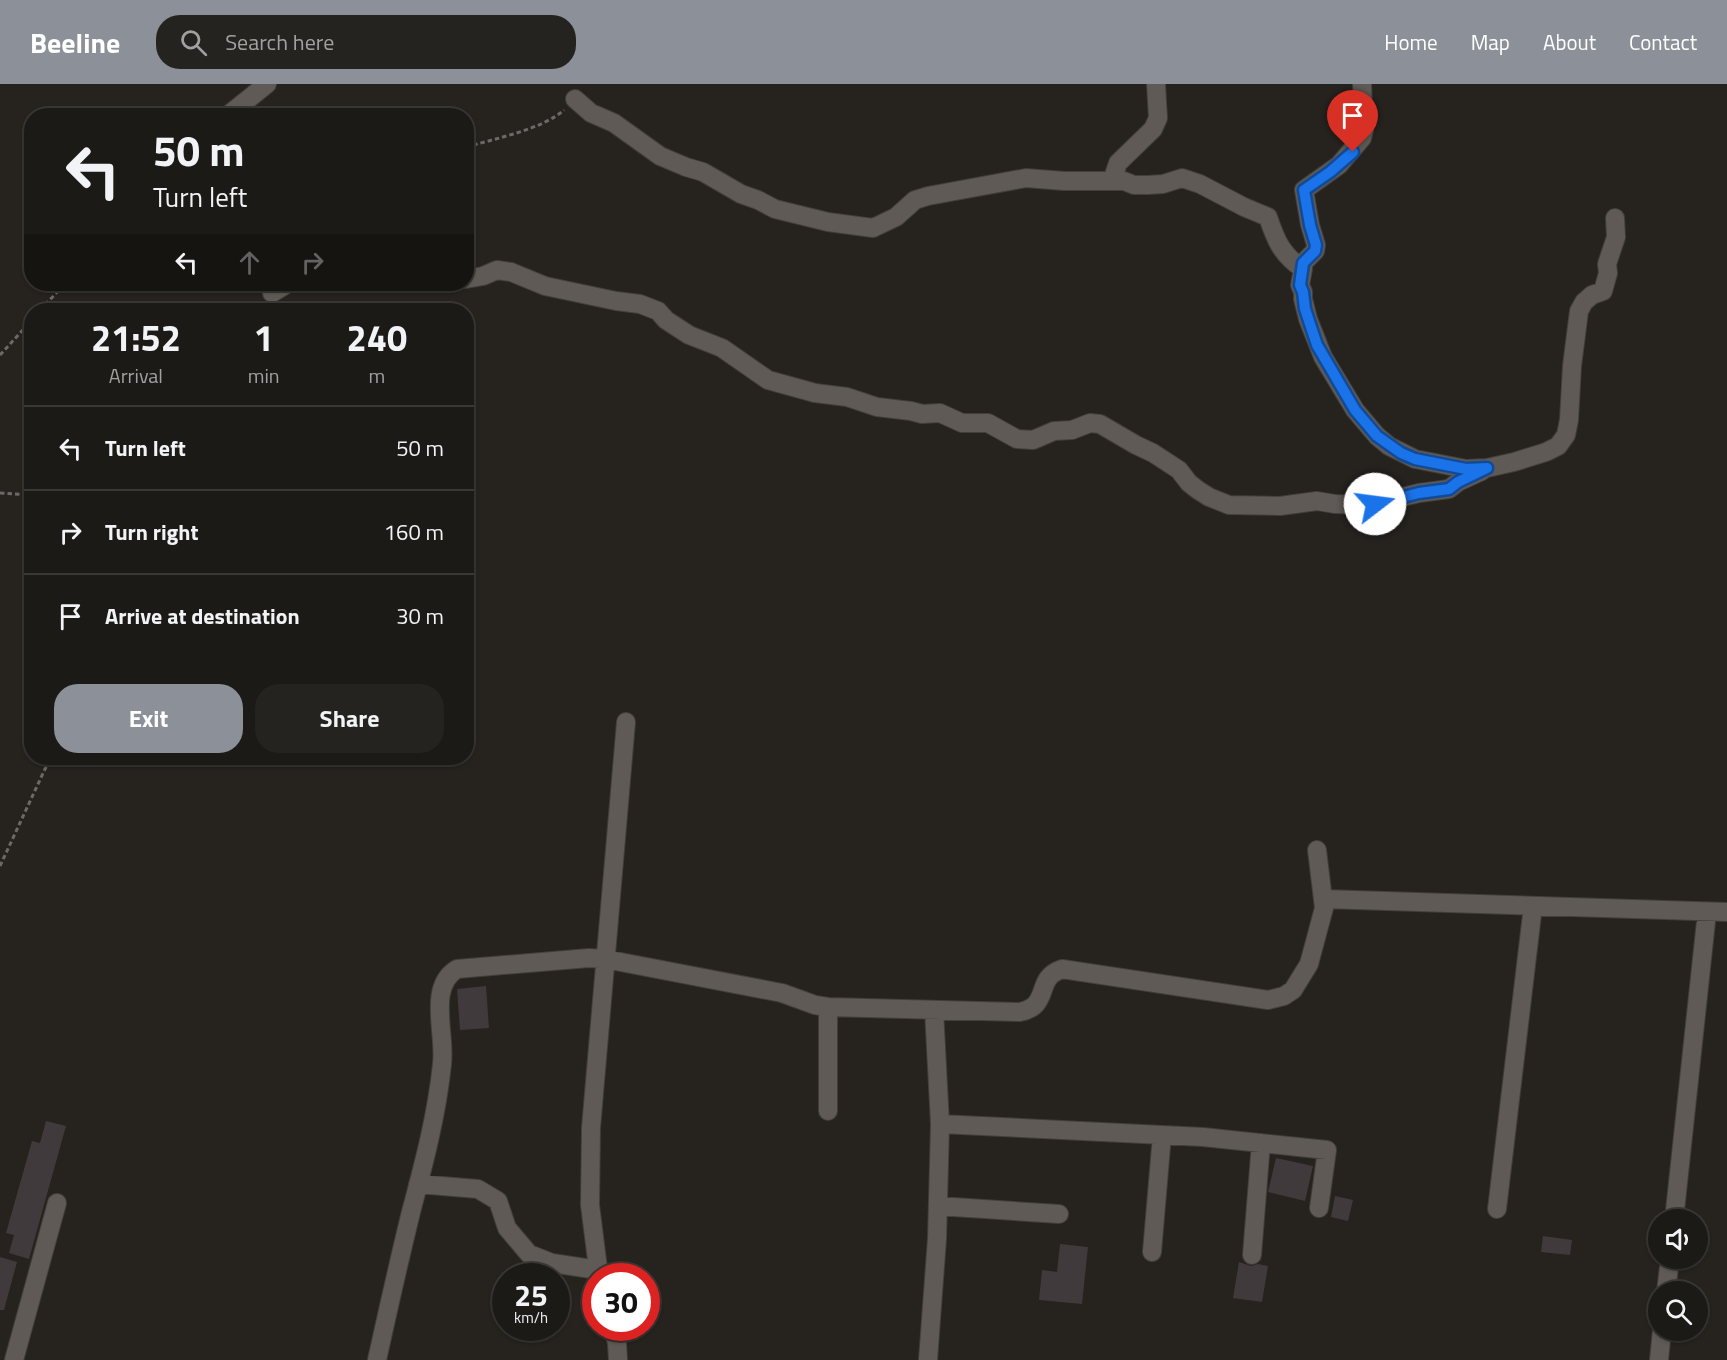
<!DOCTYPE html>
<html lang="en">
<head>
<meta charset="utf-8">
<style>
	:root { --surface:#1c1a16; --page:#25231f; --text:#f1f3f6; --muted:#a0a1a1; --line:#3a3835; --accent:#8c9099 }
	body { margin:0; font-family:"Titillium Web",sans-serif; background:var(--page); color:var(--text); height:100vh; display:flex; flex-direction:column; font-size:22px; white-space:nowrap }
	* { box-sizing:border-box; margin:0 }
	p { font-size:20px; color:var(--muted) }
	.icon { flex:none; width:33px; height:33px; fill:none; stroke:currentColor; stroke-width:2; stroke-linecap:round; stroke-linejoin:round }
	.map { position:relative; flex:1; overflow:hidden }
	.drawer { position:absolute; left:24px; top:219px; width:450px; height:462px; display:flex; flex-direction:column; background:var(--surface); border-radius:24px; box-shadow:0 2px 4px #0004,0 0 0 2px var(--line) }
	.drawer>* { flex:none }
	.banner { position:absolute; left:24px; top:24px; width:450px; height:183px; border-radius:24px; box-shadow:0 2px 4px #0004,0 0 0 2px var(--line); background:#1c1a16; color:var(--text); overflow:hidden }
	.fabs { position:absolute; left:1648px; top:1125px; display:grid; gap:12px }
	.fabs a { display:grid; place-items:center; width:60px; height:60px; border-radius:50%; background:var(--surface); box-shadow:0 2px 4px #0004,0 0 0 2px var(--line); font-size:30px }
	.speed { position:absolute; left:492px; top:1179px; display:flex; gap:12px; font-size:30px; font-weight:700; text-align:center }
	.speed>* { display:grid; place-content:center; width:78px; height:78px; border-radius:50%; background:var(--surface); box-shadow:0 2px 4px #0004,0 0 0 2px var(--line); line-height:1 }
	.speed small { font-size:15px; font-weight:400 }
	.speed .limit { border:9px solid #d22; background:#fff; color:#111 }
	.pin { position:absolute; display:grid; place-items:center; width:51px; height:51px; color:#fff; margin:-62px -26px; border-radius:50% 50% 50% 0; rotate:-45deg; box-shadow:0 0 6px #0007 }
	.pin .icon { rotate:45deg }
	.me { position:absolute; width:66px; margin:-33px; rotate:75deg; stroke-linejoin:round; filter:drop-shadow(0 0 4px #0008) }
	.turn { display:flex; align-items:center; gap:21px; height:126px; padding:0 30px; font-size:27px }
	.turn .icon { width:78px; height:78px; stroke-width:2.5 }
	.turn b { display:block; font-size:42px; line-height:51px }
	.lanes { display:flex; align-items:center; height:57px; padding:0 30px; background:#0003; justify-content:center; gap:30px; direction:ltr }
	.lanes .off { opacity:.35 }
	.eta { display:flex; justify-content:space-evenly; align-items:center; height:102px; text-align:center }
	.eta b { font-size:36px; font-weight:700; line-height:42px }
	.cta { display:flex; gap:12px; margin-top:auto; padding:12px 30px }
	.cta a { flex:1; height:69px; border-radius:24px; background:var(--accent); color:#fff; font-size:24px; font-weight:700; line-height:69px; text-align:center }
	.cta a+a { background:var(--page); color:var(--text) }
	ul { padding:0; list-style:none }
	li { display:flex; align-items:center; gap:18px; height:84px; padding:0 30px; border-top:2px solid var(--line) }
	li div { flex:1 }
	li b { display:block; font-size:22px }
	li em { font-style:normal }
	header { display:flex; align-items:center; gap:36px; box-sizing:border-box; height:84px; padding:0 30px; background:var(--accent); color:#fff }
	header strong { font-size:28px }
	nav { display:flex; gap:33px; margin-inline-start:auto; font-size:21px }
	.search { width:420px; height:54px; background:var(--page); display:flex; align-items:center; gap:15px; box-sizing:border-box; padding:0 21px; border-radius:24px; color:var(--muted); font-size:22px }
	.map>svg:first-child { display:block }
</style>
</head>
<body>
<header>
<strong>Beeline</strong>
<div class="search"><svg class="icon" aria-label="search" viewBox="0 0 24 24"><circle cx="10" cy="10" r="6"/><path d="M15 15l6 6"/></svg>Search here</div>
<nav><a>Home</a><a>Map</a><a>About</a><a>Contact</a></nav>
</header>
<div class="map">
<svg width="1727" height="1276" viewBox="0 0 1727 1276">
	<rect width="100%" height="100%" fill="#26221e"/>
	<path fill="#403a3c" d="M486,902l3,42 -29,2 -3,-41z
		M46,1037l20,5 -37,133 -20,-6 5,-18 -8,-2 26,-92 8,2z
		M1276,1074l37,8 -8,35 -37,-9z
		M1335,1112l18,4 -5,21 -17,-4z
		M1543,1152l29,4 -2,15 -29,-3z
		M1060,1160l28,3 -6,57 -43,-4 3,-30 15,2z
		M0,1173l17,5 -13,48h-4z
		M1239,1178l12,4 7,-2 10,2 -6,36 -29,-4z"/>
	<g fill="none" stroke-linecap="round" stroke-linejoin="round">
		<g stroke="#423f3b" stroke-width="20">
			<path id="minor" d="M575,15l16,14 23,10 46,33 26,11 17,5 38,22 17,6 17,9 53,13 45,6 23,-11 19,-17 13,-4 98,-18 38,3h60l10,4h14l15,-1 19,-6 18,6 44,23 24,10c8,24 14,38 35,52l-3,16 3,7v7l5,20 15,38 32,53 22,26 12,10 26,13 51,10 21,-1 27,-6 32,-10 12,-6 8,-11 3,-15 3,-54 7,-55 5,-9 8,-7 11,-4 5,-18 -1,-9 9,-27 -1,-19
				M227,32l40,-32
				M1112,97l6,-18 35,-34 5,-11 -2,-34
				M1303,185v-6l12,-12 1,-6 -6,-20 -6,-35 35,-25 23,-27 2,-8 -2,-46
				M466,195l17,-3 14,-6 14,2 34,14 71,15 24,3 18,7 8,9 23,15 33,13 46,32 47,13 32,4 30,10 34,4 11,3 18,-1 22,10h26l29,16 16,1 21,-9 18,-1 18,-7 10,1 36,21 17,8 26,17 10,13 9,7 11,7 20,8 51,1 37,-5 18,3 35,1 49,-12 30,-4 9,-7 24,-11
				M272,209l15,-9
				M1324,815l403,13
				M828,1027v-104
				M940,1040l263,13 124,13 -8,58
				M418,1100l60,5 20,12 9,27 22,26 23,9 46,7
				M938,1122l121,8
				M1497,1125l36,-303
				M1674,1136l33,-308
				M1152,1168l10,-117
				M1252,1171l9,-112
				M599,1192l-9,-71 1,-77 35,-406
				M1666,1208l4,-34
				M613,1244l4,15 1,17
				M14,1276l43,-157
				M377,1276c11,-50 22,-99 34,-148 13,-49 26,-98 31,-148 4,-30 -15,-77 15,-95l132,-11 16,1 177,34 33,12 13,2 192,5c5,-1 10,-3 14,-6 13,-12 5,-29 28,-37l206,31 16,-4 9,-6 16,-26 15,-56 -7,-58
				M928,1276l9,-121 3,-115 -6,-114
				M1659,1276l3,-30"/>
		</g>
		<path stroke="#6d6966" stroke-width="3" stroke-dasharray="4.5 3" stroke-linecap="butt" d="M466,63c28,-8 77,-18 98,-37
			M40,226l25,-26
			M257,226l5,-5
			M0,271l32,-35
			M0,409l32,2
			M0,782l45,-97 7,-11"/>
		<use href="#minor" stroke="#5f5a56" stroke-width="18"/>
	</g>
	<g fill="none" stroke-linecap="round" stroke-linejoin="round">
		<g stroke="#114b97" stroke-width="15">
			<path id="route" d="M1353,68l-23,20 -26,18 6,35 6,20 -1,6 -12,12 -3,22 3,7 2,17 12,36 38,65 22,26 24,17 14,6 51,10 21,-1 -29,14 -9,7 -30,4 -44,11"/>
		</g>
		<use href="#route" stroke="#1a73e8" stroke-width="10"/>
	</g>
</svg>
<div class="fabs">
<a><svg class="icon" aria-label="sound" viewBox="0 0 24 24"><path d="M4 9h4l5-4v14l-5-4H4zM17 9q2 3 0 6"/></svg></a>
<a><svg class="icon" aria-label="search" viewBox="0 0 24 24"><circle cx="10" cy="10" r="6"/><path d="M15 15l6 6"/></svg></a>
</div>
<div class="speed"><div>25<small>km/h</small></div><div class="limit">30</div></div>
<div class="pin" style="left:1353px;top:68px;background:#d93025"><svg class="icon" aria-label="arrive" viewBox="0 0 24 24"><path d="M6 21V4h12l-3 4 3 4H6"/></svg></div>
<svg class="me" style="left:1375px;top:420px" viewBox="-20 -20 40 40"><circle r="19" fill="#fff"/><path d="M0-13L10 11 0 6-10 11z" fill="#1a73e8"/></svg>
<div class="banner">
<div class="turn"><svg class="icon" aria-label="left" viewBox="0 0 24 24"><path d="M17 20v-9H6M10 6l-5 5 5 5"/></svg><div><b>50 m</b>Turn left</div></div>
<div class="lanes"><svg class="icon" aria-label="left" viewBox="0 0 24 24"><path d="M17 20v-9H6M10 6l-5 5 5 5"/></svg><svg class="icon off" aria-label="ahead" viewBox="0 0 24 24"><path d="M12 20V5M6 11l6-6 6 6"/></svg><svg class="icon off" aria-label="right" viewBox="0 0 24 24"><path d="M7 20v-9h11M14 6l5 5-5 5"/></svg></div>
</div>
<section class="drawer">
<div class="eta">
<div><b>21:52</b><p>Arrival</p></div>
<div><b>1</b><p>min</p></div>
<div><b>240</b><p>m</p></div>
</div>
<ul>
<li><svg class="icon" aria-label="left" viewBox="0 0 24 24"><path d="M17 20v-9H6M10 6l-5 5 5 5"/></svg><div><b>Turn left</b></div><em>50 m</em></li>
<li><svg class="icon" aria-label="right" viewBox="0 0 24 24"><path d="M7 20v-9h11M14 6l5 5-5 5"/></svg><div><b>Turn right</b></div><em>160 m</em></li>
<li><svg class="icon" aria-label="arrive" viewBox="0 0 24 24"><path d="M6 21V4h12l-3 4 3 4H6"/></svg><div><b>Arrive at destination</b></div><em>30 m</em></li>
</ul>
<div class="cta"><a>Exit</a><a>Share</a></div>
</section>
</div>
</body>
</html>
